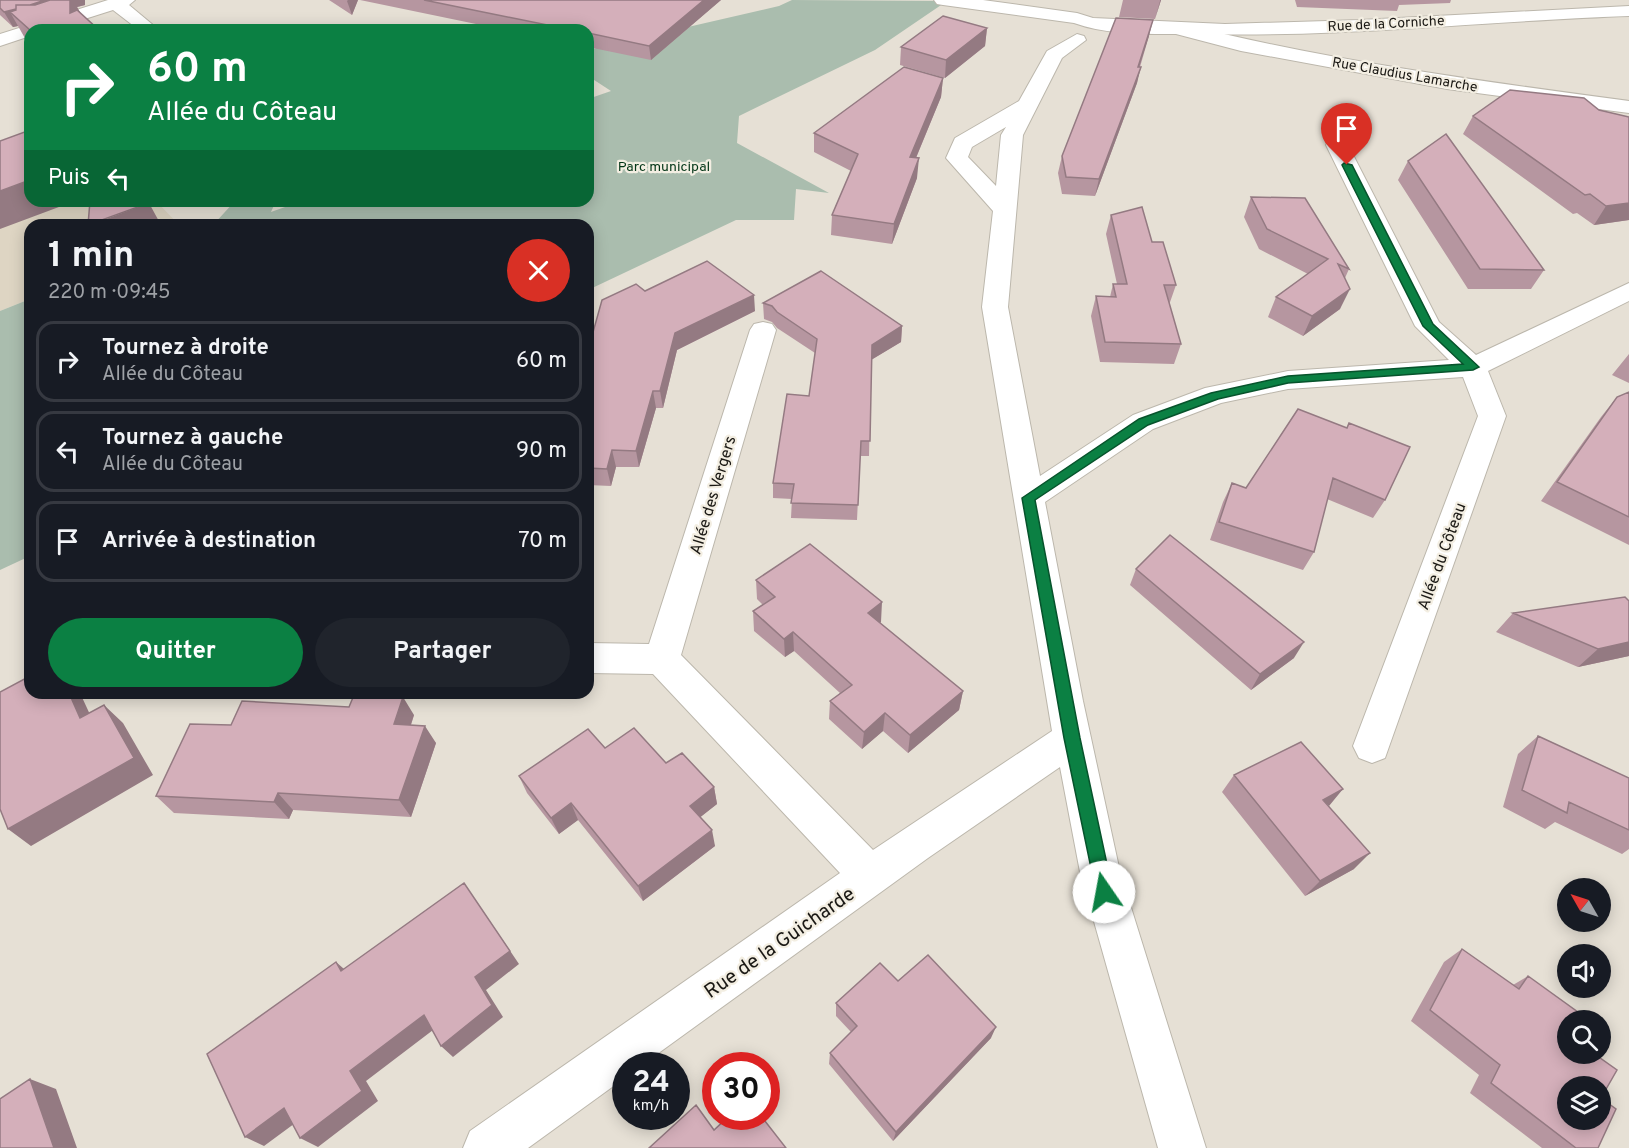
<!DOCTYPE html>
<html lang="fr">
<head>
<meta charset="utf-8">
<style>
	:root { --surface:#171b24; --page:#20242c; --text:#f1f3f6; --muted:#9ea1a6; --line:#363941; --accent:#0b8043 }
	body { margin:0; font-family:Overpass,sans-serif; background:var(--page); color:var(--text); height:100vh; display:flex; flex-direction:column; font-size:22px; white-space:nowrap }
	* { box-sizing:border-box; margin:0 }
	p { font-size:20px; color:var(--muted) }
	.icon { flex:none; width:33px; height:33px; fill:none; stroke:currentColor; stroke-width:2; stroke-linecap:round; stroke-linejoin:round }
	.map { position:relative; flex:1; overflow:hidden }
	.sheet { position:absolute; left:24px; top:219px; width:570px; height:480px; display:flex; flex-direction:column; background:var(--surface); border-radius:18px; box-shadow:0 3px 15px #0003 }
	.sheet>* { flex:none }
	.banner { position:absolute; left:24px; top:24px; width:570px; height:183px; border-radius:18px; box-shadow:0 3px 15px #0003; background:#0b8043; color:#fff; overflow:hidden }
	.needle { width:39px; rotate:309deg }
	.fabs { position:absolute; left:1557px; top:878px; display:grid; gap:12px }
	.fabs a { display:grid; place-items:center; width:54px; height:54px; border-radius:50%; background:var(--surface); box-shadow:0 3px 15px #0003; font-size:30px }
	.speed { position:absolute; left:612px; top:1052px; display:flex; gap:12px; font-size:30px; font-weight:700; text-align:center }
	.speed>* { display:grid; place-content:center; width:78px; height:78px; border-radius:50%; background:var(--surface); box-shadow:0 3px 15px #0003; line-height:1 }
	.speed small { font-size:15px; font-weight:400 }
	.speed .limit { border:9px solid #d22; background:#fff; color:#111 }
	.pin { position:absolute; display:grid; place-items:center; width:51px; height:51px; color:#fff; margin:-62px -26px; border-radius:50% 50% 50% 0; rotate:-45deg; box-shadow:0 0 6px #0007 }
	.pin .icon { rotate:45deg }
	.me { position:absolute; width:66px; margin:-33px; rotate:348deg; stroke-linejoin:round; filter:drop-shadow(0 0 4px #0008) }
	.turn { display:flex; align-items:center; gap:21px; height:126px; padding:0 24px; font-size:27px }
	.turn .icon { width:78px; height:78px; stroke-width:2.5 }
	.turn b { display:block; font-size:42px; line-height:51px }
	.then { display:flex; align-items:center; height:57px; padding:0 24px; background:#0003; gap:12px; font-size:22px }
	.round { display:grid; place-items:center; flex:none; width:63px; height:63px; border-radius:32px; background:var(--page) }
	.head { display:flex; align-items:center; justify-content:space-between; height:102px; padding:0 24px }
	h1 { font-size:36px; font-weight:700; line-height:45px }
	.cta { display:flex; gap:12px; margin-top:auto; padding:12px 24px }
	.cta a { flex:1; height:69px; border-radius:36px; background:var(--accent); color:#fff; font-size:24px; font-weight:700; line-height:69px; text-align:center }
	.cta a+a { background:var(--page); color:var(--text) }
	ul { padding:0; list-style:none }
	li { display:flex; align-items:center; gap:18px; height:81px; margin:0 12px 9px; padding:0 12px; border:3px solid var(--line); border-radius:18px }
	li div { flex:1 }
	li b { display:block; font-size:22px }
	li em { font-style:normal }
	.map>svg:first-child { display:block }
</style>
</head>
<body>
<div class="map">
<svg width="1629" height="1148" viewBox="0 0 1629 1148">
	<rect width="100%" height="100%" fill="#e6e0d5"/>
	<path fill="#ded5c3" d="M0,158l30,43h126l23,24h-149v74l-30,12z"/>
	<path fill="#aabdae" d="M792,0l155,1 -72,49 -136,66 -2,27 92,50 -33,-4 -2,31h-58l-148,70v-65h-375l22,-24h41l-5,11 31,-11h286v-102l23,-8 -23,-15v-26l191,-44z
		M30,299v257l-30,14v-259z"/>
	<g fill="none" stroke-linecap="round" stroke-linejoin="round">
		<g stroke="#bcb7ac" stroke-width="2">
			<path id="minor" d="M108,0h27l-6,5 30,25h-20l-26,-20 -63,20h-20v6l-30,10v-12z
				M1183,24c146,37 297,57 446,77v12l-182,-24 -206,-38 -65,-17 -2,-4 2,-4z
				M1077,34l7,2 2,4 -24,18 -39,77 -15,172 32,169 93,-61 72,-27 83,-17 161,-11 -34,-34 -89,-181 3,-5 8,-1 8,1 3,5 91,177 37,33 153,-72v18l-141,70 18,45 -121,342 -13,5 -13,-5 -6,-12 125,-330 -15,-39 -175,12 -67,14 -68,26 -108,73 38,199 37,171 86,276h-48l-78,-276 -20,-105 -132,91 -286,207h-16v12l-98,71h-65l7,-17 370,-258 -187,-199 -65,-1v-30l61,1 101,-314 4,-6 9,-2 9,2 4,6 -95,325 192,195 179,-119 -70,-424 11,-96 -47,-53 9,-20 64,-37 28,-50zM1006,127l-5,8 -5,51 -28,-29 4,-10z"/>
		</g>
		<g stroke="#bcb7ac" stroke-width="2">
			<path id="secondary" d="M934,0h49l94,13 16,5 132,6 135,-4 269,-14v10c-144,5 -289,22 -433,18 -38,0 -87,2 -122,-11l-131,-18 -6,-1z"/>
		</g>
		<use href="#minor" fill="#fff" fill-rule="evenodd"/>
		<use href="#secondary" fill="#fff" fill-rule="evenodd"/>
	</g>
	<path fill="#b696a0" d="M0,0l85,5 -8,2 4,7 -51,16v13l-4,-3 -8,-14 -5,1 -13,-12z
		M329,0h29l-6,15z
		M360,0h361l-70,60 -63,-13v-17h-83z
		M1123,0h38l-6,19 -36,-2z
		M1295,0h156l-1,3 -51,2 -2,6 -100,-4z
		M987,28l-2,18 -40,32 -45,-13 1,-18z
		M1149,36l-9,31 -3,16 -42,113 -33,-2 -4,-21 4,-17z
		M943,78l-2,19 -25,61 1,20 -25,66 -61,-9 1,-20 19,-44 -37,-19v-19z
		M1473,116l156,104 -35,5 -17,-12 -4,1 -110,-80z
		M1408,161l136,109 -13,19h-63l-70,-109z
		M1251,197l98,72 -4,9 -5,31 -37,27 -35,-19 8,-20 32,-23 -49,-25 -15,-32z
		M1111,215l41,27 24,43 -7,20 12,39 -7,20 -74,-2 -9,-46 5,-20 14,1 3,-13h4l-11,-50z
		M645,291l110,20 -78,39 -14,58h-7l-17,59h-23l-5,19 -23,-1v-135z
		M763,303l139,23 -1,16 -30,18 -2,96h-9l-3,64 -66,-2 1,-19 -19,-1v-15l36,-87 6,-43 -38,-25 -5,-6 -8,-3z
		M1629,354v29l-17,-8z
		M1629,392v153l-88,-44 60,-84 16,-20z
		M1298,409l87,91 -12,18 -46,-19 -13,53 -11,18 -93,-30 13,-38 9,-19 14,5z
		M1136,569l158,89 -43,32 -121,-105z
		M756,580l125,42 -1,1 83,68 -4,19 -51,43 -25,-22 -21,18 -33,-30 1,-18 10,-8 -46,-42 -9,6 -31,-26 -1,-20 10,-6 -6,-6z
		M1629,601v55l-51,11 -82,-35 17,-19z
		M414,715l-3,10 25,18 -25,74 -118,-7 -4,9 -115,-6 -18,-17 75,-71z
		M1538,736l91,42v71l-7,5 -67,-32 -10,7 -42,-22 15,-53z
		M605,748l61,15 48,24 3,17 -17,13 15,29 -72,55 -65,-81 -19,14 -32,-41 -8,-17z
		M1234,775l94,31 26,63 -49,27 -83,-104z
		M1462,949l51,36 15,-9 40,44v33l33,45 -3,50h-56l-72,-55 9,-18 -68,-54 33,-59z
		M898,981l93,57 -98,103 -64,-77 1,-11 21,-21 -15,-16v-13z"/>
	<path fill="#947a82" d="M45,0h40v5l-8,2 8,14 -75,-9 8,14 -5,1 -9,-15z
		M348,0h10l-6,15 -5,-14z
		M704,0h17l-70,60 -2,-14z
		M1160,0h1l-6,19 5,-18z
		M1153,20l-4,16 -15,47 4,-16z
		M987,28l-2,18 -40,32 1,-18z
		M1141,67l-4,16 -42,113 4,-17z
		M943,78l-2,19 -33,80 2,-20z
		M919,158l-2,20 -25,66 2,-20z
		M30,180v21h45l-75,28v-38z
		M149,203l12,22h-71z
		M1629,203v17l-35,5 12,-19z
		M1350,289l-10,20 -37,27 9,-20z
		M754,295l1,16 -78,39 -14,58 -3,-17 15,-58z
		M902,326l-1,16 -30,18 1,-15z
		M653,391l3,17 -17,59 -3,-16z
		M612,450l4,17 -5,19 -4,-17z
		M882,602l-1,20 -14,10 1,-19z
		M793,632l1,19 -9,6 -1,-18z
		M1304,642l-10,16 -43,32 9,-16z
		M1629,642v14l-51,11 20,-18z
		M963,691l-4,19 -51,43 2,-18z
		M69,693h11l20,43 -20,-18z
		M403,697l11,18 -9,27 -11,-18z
		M104,705l19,18 30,52 -122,71 -23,-17z
		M885,713l-2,18 -21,18 2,-17z
		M425,726l11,17 -25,74 -12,-17z
		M714,787l3,17 -24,19 -3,-17z
		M1343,789l-14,17 -6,-6z
		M278,793l15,17 -4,9 -15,-17z
		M571,803l7,17 -19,14 -8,-16z
		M712,830l3,16 -72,55 -5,-15z
		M1370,853l-16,16 -49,27 15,-15z
		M464,883l55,81 -33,26 17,27 -50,40 -12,-11 34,-69z
		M336,962l15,13 -10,-4z
		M424,1015l13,12 -71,54 12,20 -60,46 -18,-9 50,-67z
		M996,1027l-5,11 -98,103 3,-9z
		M30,1079l26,10 21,59h-23z
		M284,1108l18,10 -38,28 -19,-9z"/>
	<path fill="#d4afba" stroke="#947a82" stroke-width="1.5" fill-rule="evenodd" d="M0,0h45l-15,5h-14v4l-12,3 -4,-4z
		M50,0h20v13l7,-3 22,20h-69l-20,-18 6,-2v-5h19z
		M424,0h280l-55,46 -61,-13v-3h-16z
		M943,16l44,12 -41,32 -45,-13z
		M1116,18l37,2 -15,47h3l-42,112 -33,-2 -4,-21z
		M904,67l39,11 -33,79 9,1 -25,66 -62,-9 26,-61 -44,-21z
		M1510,90l74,8 15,12 30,7v86l-23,3 -16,-12 -5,1 -112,-79z
		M30,130v50l-30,11v-50z
		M1446,134l98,136 -64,-1 -72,-108z
		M1251,197l54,1 44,71 -11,-5 12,25 -38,27 -36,-19 52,-38 -61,-30z
		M90,201h57l2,2 -61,22z
		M1142,207l10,35h11l13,43h-12l17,59 -76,-2 -9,-46 20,1 -3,-13h14l-16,-69z
		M707,261l47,34 -79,38 -15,58h-7l-17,60 -24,-1 -5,19 -19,-1v-118l14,-50 34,-16 9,7z
		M821,271l81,55 -30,19 -2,96h-9l-3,64 -67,-2 3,-19 -21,-1 14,-89 22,2 8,-57 -40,-27 -5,-6 -9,-3z
		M1629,392v125l-72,-35 60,-85z
		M1298,409l49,19 2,-5 61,24 -25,53 -52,-22 -19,74 -95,-30 13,-39 14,5z
		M1170,535l134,107 -44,32 -124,-105z
		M810,544l72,58 -14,11 95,78 -53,44 -25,-22 -21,19 -34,-31 22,-16 -59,-53 -9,7 -31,-28 22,-14 -19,-17z
		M1625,597l4,4v41l-31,7 -85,-36z
		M30,676v17h39l11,25 24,-13 30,53 -126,71 -8,-20v-117z
		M354,695l49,2 -9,27 31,2 -26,74 -121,-7 -4,9 -118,-6 34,-72 41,1 11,-24 107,6z
		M634,728l32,35 16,-10 32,34 -24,19 22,24 -74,56 -67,-83 -20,15 -32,-42 69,-47 17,19z
		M1538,736l91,42v52l-60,-28 -2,11 -45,-23z
		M1301,742l42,47 -20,11 47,53 -50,28 -86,-106z
		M464,883l46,68 -35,26 17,28 -51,41 -17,-31 -74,56 12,20 -62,47 -16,-30 -39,29 -38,-83 129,-92 5,9z
		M1462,949l57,40 9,-13 54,39 -3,5h-11v33h25l24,17 -16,28 15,11 -18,39h-22l-85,-65 9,-18 -70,-55zM1568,1086h32v33h-32z
		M928,955l68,72 -100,105 -66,-79 27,-27 -21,-23 44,-40 18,18z
		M30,1079l24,69h-54v-49z
		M696,1105l18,25 15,-14h32l25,32h-137z"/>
	<path fill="#0b8043" stroke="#07532c" stroke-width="1.5" d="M1344,163l8,2 81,159 46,43 -6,3 -185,13 -70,16 -70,26 -113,75 45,238 33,154 -2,6 -7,3 -6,-3 -2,-6 -32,-154 -42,-240 117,-79 72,-26 77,-17 175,-12 -40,-38 -81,-161z"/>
	<g text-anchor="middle" stroke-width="4.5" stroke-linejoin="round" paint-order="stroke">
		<g font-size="14" fill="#1a1814" stroke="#f3eee2">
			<text transform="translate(1386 23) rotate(-3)" y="5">Rue de la Corniche</text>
			<text transform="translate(1405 74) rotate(10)" y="5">Rue Claudius Lamarche</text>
		</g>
		<g font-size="14" fill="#023516" stroke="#f3eee2">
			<text x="664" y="171">Parc municipal</text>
		</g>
		<g font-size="16" fill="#1a1814" stroke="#f3eee2">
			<text transform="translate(712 495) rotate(-73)" y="6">Allée des Vergers</text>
			<text transform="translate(1441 556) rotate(-70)" y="6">Allée du Côteau</text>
		</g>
		<g font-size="20" fill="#1a1814" stroke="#f3eee2">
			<text transform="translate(779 942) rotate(-35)" y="7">Rue de la Guicharde</text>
		</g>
	</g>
</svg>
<div class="fabs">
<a><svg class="needle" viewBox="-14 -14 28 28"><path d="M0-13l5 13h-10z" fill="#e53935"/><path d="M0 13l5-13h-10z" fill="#9ea1a6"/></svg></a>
<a><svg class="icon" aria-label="sound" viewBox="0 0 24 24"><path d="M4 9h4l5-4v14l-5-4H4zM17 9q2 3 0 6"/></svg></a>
<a><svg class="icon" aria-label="search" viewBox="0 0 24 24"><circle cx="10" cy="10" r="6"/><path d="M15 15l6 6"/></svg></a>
<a><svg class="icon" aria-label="layers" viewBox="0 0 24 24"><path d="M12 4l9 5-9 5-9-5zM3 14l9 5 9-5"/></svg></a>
</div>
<div class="speed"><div>24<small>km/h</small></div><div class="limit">30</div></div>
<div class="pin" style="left:1347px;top:165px;background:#d93025"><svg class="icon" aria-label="arrive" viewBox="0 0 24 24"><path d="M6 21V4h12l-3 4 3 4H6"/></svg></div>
<svg class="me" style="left:1104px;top:892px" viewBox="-20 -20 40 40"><circle r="19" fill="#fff"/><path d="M0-13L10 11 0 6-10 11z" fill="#0b8043"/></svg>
<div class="banner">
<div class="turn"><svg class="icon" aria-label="right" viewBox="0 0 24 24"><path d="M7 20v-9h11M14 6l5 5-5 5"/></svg><div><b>60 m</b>Allée du Côteau</div></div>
<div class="then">Puis<svg class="icon" aria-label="left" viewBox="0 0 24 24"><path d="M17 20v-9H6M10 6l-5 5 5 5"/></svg></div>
</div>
<section class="sheet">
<div class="head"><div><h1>1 min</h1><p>220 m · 09:45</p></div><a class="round" style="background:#d93025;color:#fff"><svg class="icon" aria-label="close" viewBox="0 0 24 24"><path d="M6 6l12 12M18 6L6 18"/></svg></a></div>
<ul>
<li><svg class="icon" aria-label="right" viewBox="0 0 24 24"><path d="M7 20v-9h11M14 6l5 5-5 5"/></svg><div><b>Tournez à droite</b><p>Allée du Côteau</p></div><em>60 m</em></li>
<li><svg class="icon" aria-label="left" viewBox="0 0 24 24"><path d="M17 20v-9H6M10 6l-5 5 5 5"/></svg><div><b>Tournez à gauche</b><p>Allée du Côteau</p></div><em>90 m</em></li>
<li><svg class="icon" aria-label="arrive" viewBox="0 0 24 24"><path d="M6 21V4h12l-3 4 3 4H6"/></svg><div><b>Arrivée à destination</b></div><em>70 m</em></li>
</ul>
<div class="cta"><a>Quitter</a><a>Partager</a></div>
</section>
</div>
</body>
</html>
